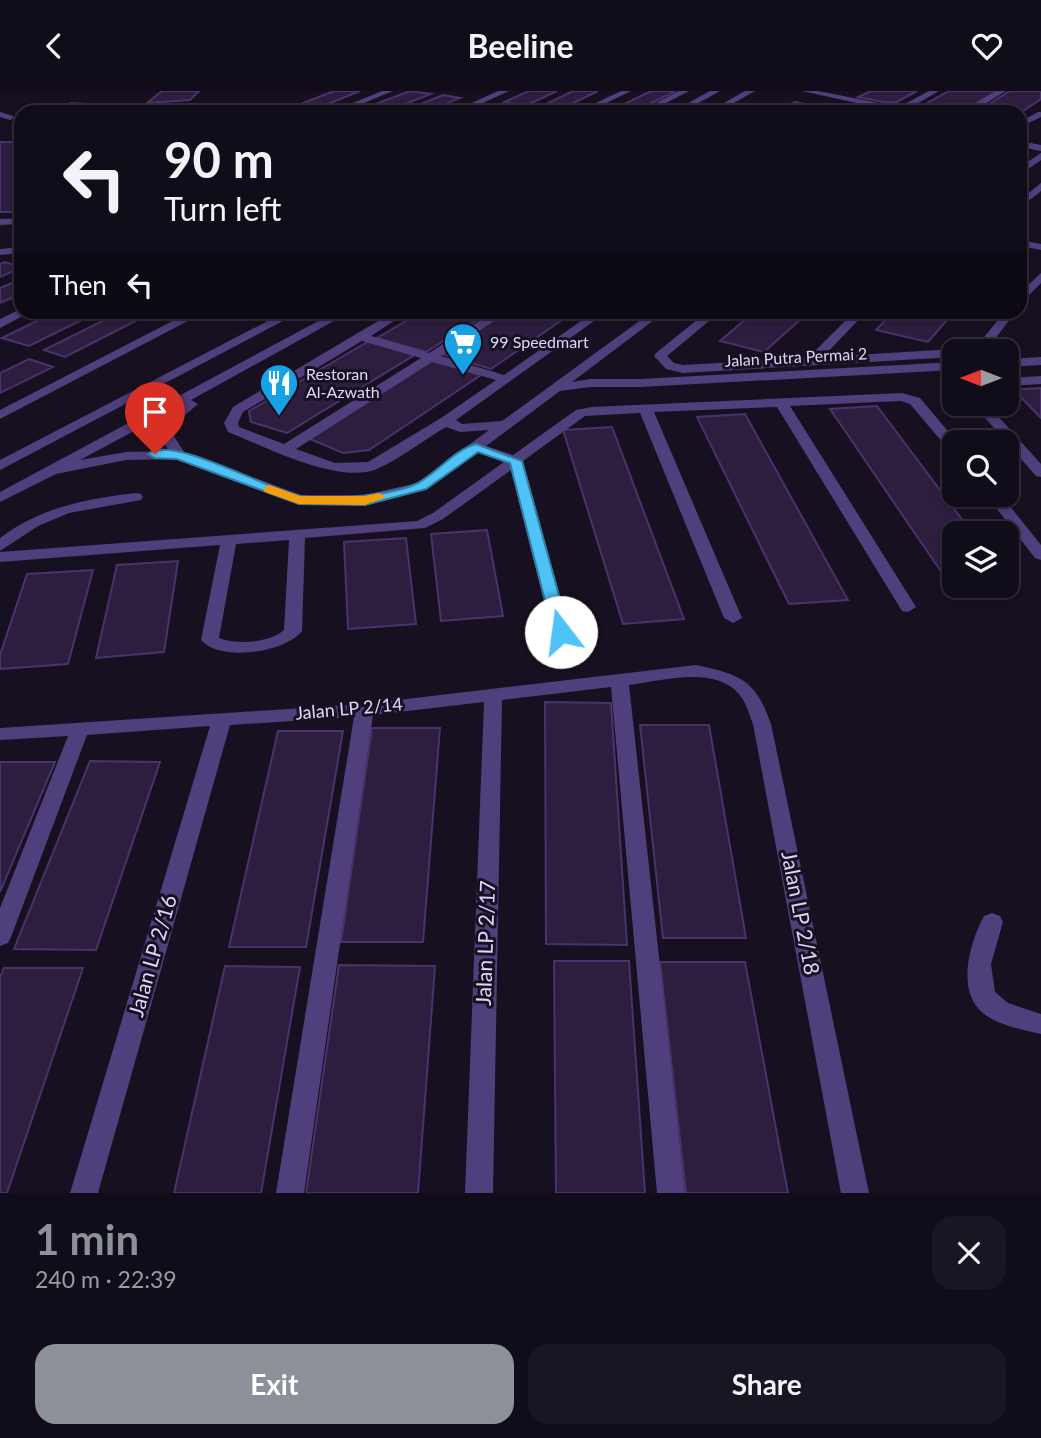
<!DOCTYPE html>
<html lang="en">
<head>
<meta charset="utf-8">
<style>
	:root { --surface:#110c19; --page:#1a1522; --text:#f1f3f6; --muted:#9c9ba2; --line:#302c38; --accent:#8c9099 }
	body { margin:0; font-family:Lato,sans-serif; background:var(--page); color:var(--text); height:100vh; display:flex; flex-direction:column; font-size:26px; white-space:nowrap }
	* { box-sizing:border-box; margin:0 }
	p { font-size:23px; color:var(--muted) }
	.icon { flex:none; width:38px; height:38px; fill:none; stroke:currentColor; stroke-width:2; stroke-linecap:round; stroke-linejoin:round }
	.map { position:relative; height:1102px; overflow:hidden }
	.side { display:flex; flex-direction:column; background:var(--surface); flex:1 }
	.side>* { flex:none }
	.top-card { position:absolute; left:14px; top:14px; width:1013px; height:214px; border-radius:21px; box-shadow:0 4px 10px #0003,0 0 0 2px var(--line); background:#110c19; color:var(--text); overflow:hidden }
	.needle { width:46px; rotate:270deg }
	.fabs { position:absolute; left:942px; top:248px; display:grid; gap:14px }
	.fabs a { display:grid; place-items:center; width:77px; height:77px; border-radius:14px; background:var(--surface); box-shadow:0 4px 10px #0003,0 0 0 2px var(--line); font-size:35px }
	.pin { position:absolute; display:grid; place-items:center; width:60px; height:60px; color:#fff; margin:-72px -30px; border-radius:50% 50% 50% 0; rotate:-45deg; box-shadow:0 0 7px #0007 }
	.pin .icon { rotate:45deg }
	.me { position:absolute; width:77px; margin:-38px; rotate:345deg; stroke-linejoin:round; filter:drop-shadow(0 0 5px #0008) }
	.turn { display:flex; align-items:center; gap:24px; height:147px; padding:0 35px; font-size:32px }
	.turn .icon { width:91px; height:91px; stroke-width:2.5 }
	.turn b { display:block; font-size:49px; line-height:60px }
	.then { display:flex; align-items:center; height:66px; padding:0 35px; background:#0003; gap:14px; font-size:26px }
	.round { display:grid; place-items:center; flex:none; width:74px; height:74px; border-radius:21px; background:var(--page) }
	.summary { display:flex; align-items:center; justify-content:space-between; height:119px; padding:0 35px }
	h1 { font-size:42px; font-weight:700; line-height:52px; color:var(--accent) }
	.action { display:flex; gap:14px; margin-top:auto; padding:14px 35px }
	.action a { flex:1; height:80px; border-radius:21px; background:var(--accent); color:#fff; font-size:28px; font-weight:700; line-height:80px; text-align:center }
	.action a+a { background:var(--page); color:var(--text) }
	header { display:flex; justify-content:space-between; align-items:center; height:91px; padding:0 35px; background:var(--surface); font-size:32px; font-weight:700 }
	.map>svg:first-child { display:block }
</style>
</head>
<body>
<header><svg class="icon" aria-label="back" viewBox="0 0 24 24"><path d="M15 5l-7 7 7 7"/></svg>Beeline<svg class="icon" aria-label="heart" viewBox="0 0 24 24"><path d="M12 20l-8-8c-3-5 5-10 8-4 3-6 11-1 8 4z"/></svg></header>
<div class="map">
<svg width="1041" height="1102" viewBox="0 0 1041 1102">
	<rect width="100%" height="100%" fill="#171021"/>
	<path fill="#2d1e40" stroke="#4a326a" stroke-width="2" d="M162,0h37l-9,9 -43,3z
		M334,0h26l-52,21h-28z
		M410,0l21,3 -47,18h-30z
		M529,0h28l-32,15 -21,-4z
		M573,0h25l-43,21 -19,-3z
		M651,0h25l-43,21h-25z
		M871,0h46l-20,11h-14l-25,-5z
		M949,0h48l-36,21h-25l-14,-6z
		M1010,0h31v8l-21,14 -44,-1z
		M443,4l17,3 -34,14h-25z
		M795,11l53,10h-74z
		M70,12l18,1 -4,3 28,-1 -4,4 -11,2h-36z
		M495,15l19,4 -32,2z
		M0,51h21v70h-21z
		M5,171l16,5v1l-21,9v-13z
		M21,188v15l-21,9v-15z
		M57,220h43l-71,35 -27,-8z
		M122,220h33l-90,46 -21,-7z
		M423,220h69l-66,41 -49,-14z
		M508,220h67l-84,58 -50,-15z
		M755,220h55l-46,41 -44,-11z
		M894,220h61l-27,31 -52,-12z
		M369,250l47,13 -129,79 -36,-11 -2,-11z
		M29,268l24,8 -53,26v-20z
		M432,268l49,16 -112,75 -26,3 -35,-15z
		M1041,297v30l-27,-28z
		M877,315l96,128h-19v52h52v-8l7,9 -58,5 -125,-183z
		M745,323l103,186 -59,4 -92,-187z
		M612,336l72,192 -61,5 -60,-194z
		M487,439l16,86 -62,5 -10,-87z
		M406,447l10,86 -68,5 -4,-87z
		M178,470l-14,91 -68,6 21,-93z
		M93,479l-25,94 -68,5v-14l27,-81z
		M545,611l66,1 16,242 -81,-1z
		M640,634h69l37,213h-83z
		M372,637h68l-17,214h-82z
		M278,640h65l-37,216h-77z
		M90,670l70,1 -64,188 -82,-1z
		M0,671h55l-55,130z
		M554,870h75l16,232h-89z
		M660,871h85l43,231h-102z
		M339,874l96,1 -17,227h-112z
		M225,875l75,1 -39,226h-87z
		M4,877h79l-76,225h-7v-216z"/>
	<g fill="none" stroke-linecap="round" stroke-linejoin="round">
		<path fill="#4f3f7c" fill-rule="evenodd" d="M382,0h11l-51,21h-11z
			M498,0h11l-46,21h-11z
			M621,0h10l-43,21h-11z
			M679,0h10l-40,21h-10z
			M710,0h10l-38,21h-10z
			M745,0h10l-37,21h-10z
			M802,0h16l81,16 30,-16h10l-31,18 8,3h-18z
			M996,0h10l-34,21h-10z
			M0,21l13,4 1,2 -4,2 -10,-3z
			M1038,21h3v5l-21,10v-5z
			M1020,50l21,4v6l-21,-4z
			M1041,62v7l-21,15v-8z
			M1041,92v8l-21,17v-8z
			M21,127v6l-21,1v-6z
			M1020,149l21,4v6l-21,-4z
			M21,156v6l-21,2v-6z
			M1041,182v10l-21,21v-11z
			M21,218l11,2 -32,17v-9z
			M192,220h15l-207,108v-9z
			M287,220h15l-302,159v-10z
			M337,220h15l-161,89 7,4 -20,17 -6,12 12,19 117,43h64l52,-12 72,-53 -29,2 -14,-5c-22,13 -45,31 -69,42 -38,16 -113,-23 -149,-37l-4,-9 9,-16 162,-96h14l-38,25 58,17 66,-42h14l-68,45 63,19 91,-64h13l-152,109 6,4 40,-3 151,-110h13l-94,71 18,-3h50l314,-17v8l-314,17h-50l-30,4 -74,55 27,9 63,-45 16,-3 310,-14 18,5 38,45h-4v8l-5,-1 -39,-46 -9,-3 -111,5 126,201 -8,5 -6,-1 -125,-204 -123,5 88,206 -9,5 -9,-5 -84,-205 -55,3 -62,45 47,172 -9,5 -9,-5 -41,-163 -68,49 -18,9 -120,10 -3,93c-17,22 -82,31 -101,9l19,-95 -220,17v-10l417,-31 16,-8 71,-51 -27,-10 -50,37 -62,16h-66l-122,-46 -51,1 -70,14 -56,28v-10zM362,250l59,17 -137,86 -45,-17 -1,-4 5,-11zM432,271l64,18 -55,38 -73,44 -33,1 -39,-14zM179,316l-12,9 -9,17 11,18 -43,1 -46,8zM289,449l-5,90c-15,13 -47,15 -65,8l17,-94z
			M708,220h13l-54,45 7,7 9,2 125,-7 47,-47h12l-44,46 131,-8 5,3h-5v5l-271,16 -17,-4 -12,-13 2,-3z
			M1005,220h11l-30,40 -25,1 17,-7z
			M1041,266v8l-35,2v-8z
			M1041,285v8l-35,2v-8z
			M973,313h14l54,60v13l-5,-1z
			M136,402l5,1 2,3 -2,3 -72,13 -31,13 -38,25v-13c41,-31 86,-39 136,-45z
			M986,404h15l40,50v15l-6,-2z
			M696,574c45,10 59,14 75,59l98,469h-28l-88,-469c-4,-10 -7,-22 -14,-30 -25,-29 -78,-13 -110,-9l56,508h-28l-46,-506 -109,13 -9,493h-28l19,-491 -111,13 -69,478h-28l78,-476 -124,8 -132,468h-28l140,-467 -123,9 -76,202 -3,6 -8,3v-38l68,-172 -68,4v-12l364,-24z
			M992,822l8,3 3,6 -12,42 4,28 13,11 33,11v20c-18,-4 -43,-9 -57,-20 -29,-23 -14,-72 0,-98z"/>
	</g>
	<path fill="#4fc3f7" stroke="#337fa1" stroke-width="2" d="M476,353l46,17 47,171 -2,4h-12l-2,-4 -43,-169 -32,-11 -52,37 -61,16 -66,-1 -122,-45 -22,-1 -7,-4c24,-20 122,37 153,42 28,4 91,0 117,-13 20,-11 36,-33 58,-39z"/>
	<path fill="#f59e0b" d="M269,394l31,11h65l14,-3 7,4 -21,8 -66,-1 -34,-12 -2,-3z"/>
	<defs>
		<g id="supermarket-pin" transform="scale(2.0125)"><path d="M0 17L-7.5 6A9.5 9.5 0 1 1 7.5 6Z" fill="#16a2e5" stroke="#171021"/><path d="M-6-5.5h2.5l.6 2H6L4.5 2H-2.5L-4.4-4H-6ZM-1.5 3.2a1.3 1.3 0 1 0 .1 0ZM3 3.2a1.3 1.3 0 1 0 .1 0Z" fill="#fff"/></g>
		<g id="restaurant-pin" transform="scale(2.0125)"><path d="M0 17L-7.5 6A9.5 9.5 0 1 1 7.5 6Z" fill="#16a2e5" stroke="#171021"/><path d="M-5-6h1v4h1v-4h1v4h1v-4h1v5L-1.5 .5V6h-2V.5L-5-1ZM5-6V6H3V1.5H1.5Q1.5-4 5-6Z" fill="#fff"/></g>
	</defs>
	<g fill-rule="evenodd">
		<use href="#supermarket-pin" x="463" y="251"/>
		<use href="#restaurant-pin" x="279" y="292"/>
	</g>
	<g text-anchor="middle" stroke-width="6" stroke-linejoin="round" paint-order="stroke">
		<g font-size="16" fill="#e1d4fb" stroke="#171021" text-anchor="start">
			<text x="490" y="257">99 Speedmart</text>
			<text x="306" y="289">Restoran<tspan x="306" dy="18">Al-Azwath</tspan></text>
		</g>
		<g font-size="16" fill="#e1d4fb" stroke="#171021">
			<text transform="translate(796 266) rotate(-3)" y="6">Jalan Putra Permai 2</text>
		</g>
		<g font-size="18" fill="#e1d4fb" stroke="#171021">
			<text transform="translate(349 618) rotate(-5)" y="6">Jalan LP 2/14</text>
		</g>
		<g font-size="21" fill="#e1d4fb" stroke="#171021">
			<text transform="translate(800 822) rotate(79)" y="7">Jalan LP 2/18</text>
			<text transform="translate(486 852) rotate(-88)" y="7">Jalan LP 2/17</text>
			<text transform="translate(153 865) rotate(-74)" y="7">Jalan LP 2/16</text>
		</g>
	</g>
</svg>
<div class="fabs">
<a><svg class="needle" viewBox="-14 -14 28 28"><path d="M0-13l5 13h-10z" fill="#e53935"/><path d="M0 13l5-13h-10z" fill="#9c9ba2"/></svg></a>
<a><svg class="icon" aria-label="search" viewBox="0 0 24 24"><circle cx="10" cy="10" r="6"/><path d="M15 15l6 6"/></svg></a>
<a><svg class="icon" aria-label="layers" viewBox="0 0 24 24"><path d="M12 4l9 5-9 5-9-5zM3 14l9 5 9-5"/></svg></a>
</div>
<div class="pin" style="left:155px;top:363px;background:#d93025"><svg class="icon" aria-label="arrive" viewBox="0 0 24 24"><path d="M6 21V4h12l-3 4 3 4H6"/></svg></div>
<svg class="me" style="left:561px;top:541px" viewBox="-20 -20 40 40"><circle r="19" fill="#fff"/><path d="M0-13L10 11 0 6-10 11z" fill="#4fc3f7"/></svg>
<div class="top-card">
<div class="turn"><svg class="icon" aria-label="left" viewBox="0 0 24 24"><path d="M17 20v-9H6M10 6l-5 5 5 5"/></svg><div><b>90 m</b>Turn left</div></div>
<div class="then">Then<svg class="icon" aria-label="left" viewBox="0 0 24 24"><path d="M17 20v-9H6M10 6l-5 5 5 5"/></svg></div>
</div>
</div>
<section class="side">
<div class="summary"><div><h1>1 min</h1><p>240 m · 22:39</p></div><a class="round"><svg class="icon" aria-label="close" viewBox="0 0 24 24"><path d="M6 6l12 12M18 6L6 18"/></svg></a></div>
<div class="action"><a>Exit</a><a>Share</a></div>
</section>
</body>
</html>
